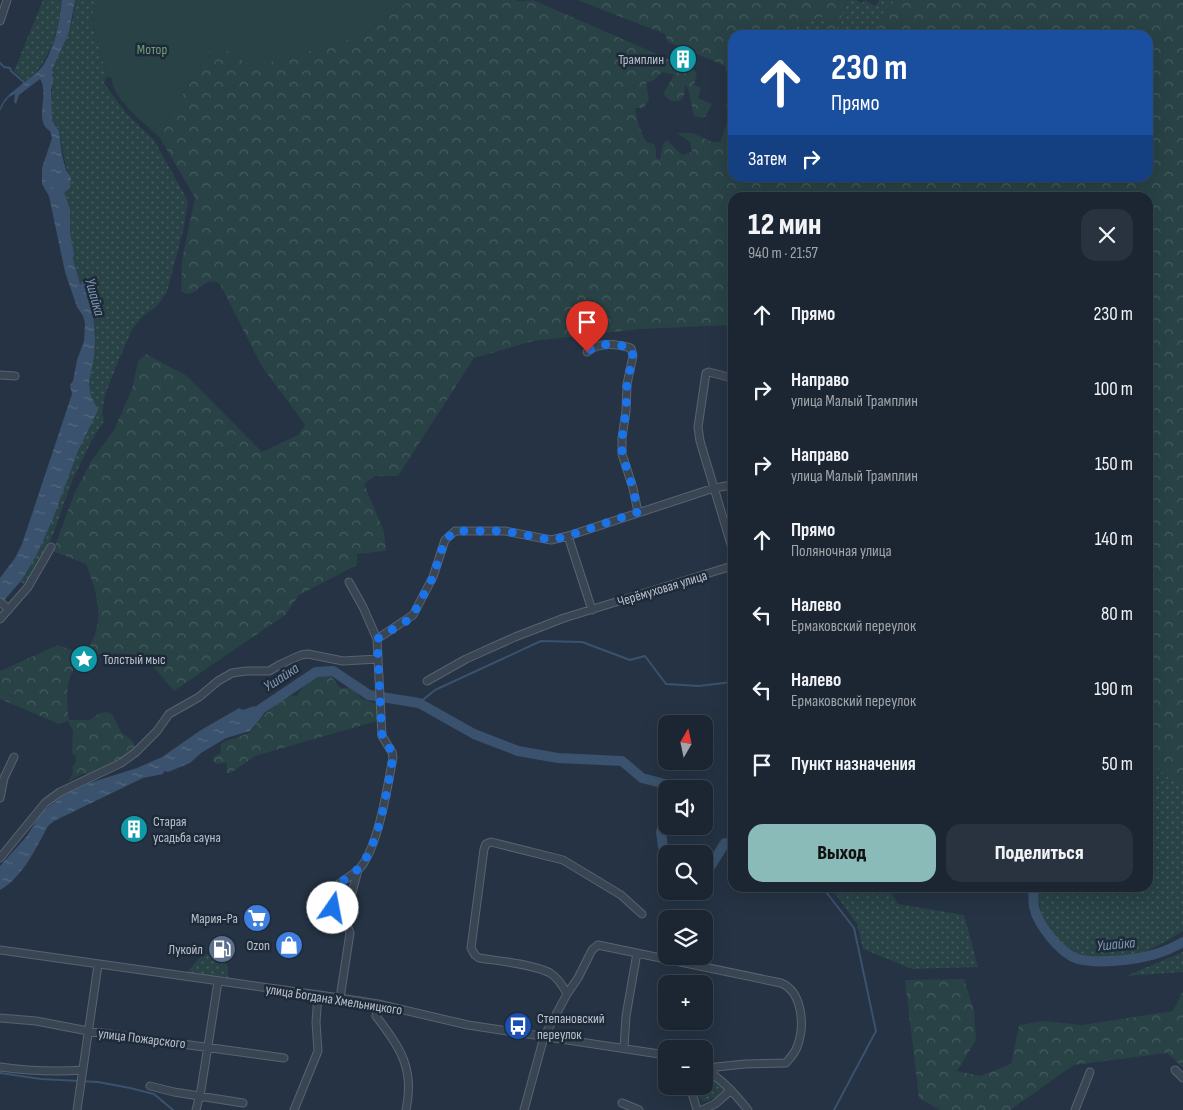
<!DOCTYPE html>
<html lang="ru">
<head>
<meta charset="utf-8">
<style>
	:root { --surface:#1c2633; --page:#29323f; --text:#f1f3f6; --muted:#a0a5ac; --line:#3a434e; --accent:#8bbbb9 }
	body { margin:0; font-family:"Sofia Sans Condensed",sans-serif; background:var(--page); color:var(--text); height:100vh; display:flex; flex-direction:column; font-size:19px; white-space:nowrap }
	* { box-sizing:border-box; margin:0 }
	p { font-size:16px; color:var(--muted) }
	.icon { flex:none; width:28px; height:28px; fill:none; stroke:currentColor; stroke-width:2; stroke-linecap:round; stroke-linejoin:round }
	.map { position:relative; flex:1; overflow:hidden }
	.side { position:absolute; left:728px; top:192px; width:425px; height:700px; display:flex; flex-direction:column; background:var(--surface); border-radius:15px; box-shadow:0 5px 20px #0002,0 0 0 1px var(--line) }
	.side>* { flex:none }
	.guide { position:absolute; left:728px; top:30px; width:425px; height:152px; border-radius:15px; box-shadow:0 5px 20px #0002,0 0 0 1px var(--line); background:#1a4fa0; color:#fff; overflow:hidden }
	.needle { width:32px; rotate:9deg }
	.controls { position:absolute; left:658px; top:715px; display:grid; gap:10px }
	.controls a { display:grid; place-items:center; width:55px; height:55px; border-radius:10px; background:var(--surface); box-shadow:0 5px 20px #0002,0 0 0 1px var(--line); font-size:25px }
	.pin { position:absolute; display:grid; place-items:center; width:42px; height:42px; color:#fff; margin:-51px -21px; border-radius:50% 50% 50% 0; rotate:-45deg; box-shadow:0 0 5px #0007 }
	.pin .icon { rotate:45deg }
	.me { position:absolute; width:55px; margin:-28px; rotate:12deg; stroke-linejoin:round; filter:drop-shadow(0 0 4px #0008) }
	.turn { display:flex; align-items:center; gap:18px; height:105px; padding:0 20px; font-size:22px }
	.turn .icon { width:65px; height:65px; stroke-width:2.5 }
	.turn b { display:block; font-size:35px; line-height:42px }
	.then { display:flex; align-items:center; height:48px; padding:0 20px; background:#0003; gap:10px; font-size:19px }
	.round { display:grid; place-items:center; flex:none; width:52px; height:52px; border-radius:15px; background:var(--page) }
	.headline { display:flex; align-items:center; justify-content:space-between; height:85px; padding:0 20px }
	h1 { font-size:30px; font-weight:800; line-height:38px }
	.primary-button { display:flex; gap:10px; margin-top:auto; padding:10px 20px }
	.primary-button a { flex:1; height:58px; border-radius:15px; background:var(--accent); color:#111; font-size:20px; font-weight:800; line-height:58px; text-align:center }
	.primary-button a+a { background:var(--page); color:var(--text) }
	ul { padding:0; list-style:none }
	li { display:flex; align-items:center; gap:15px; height:75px; padding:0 20px }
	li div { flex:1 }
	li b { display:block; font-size:19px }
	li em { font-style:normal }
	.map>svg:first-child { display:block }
</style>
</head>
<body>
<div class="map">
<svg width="1183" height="1110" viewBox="0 0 1183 1110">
	<defs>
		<pattern id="grass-dots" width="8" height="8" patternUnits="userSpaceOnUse" patternTransform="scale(1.25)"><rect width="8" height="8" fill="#284245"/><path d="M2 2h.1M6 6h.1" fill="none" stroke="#455c5f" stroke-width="1.8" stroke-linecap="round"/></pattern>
		<pattern id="forest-crowns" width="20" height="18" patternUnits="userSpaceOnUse" patternTransform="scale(1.25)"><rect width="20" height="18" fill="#284245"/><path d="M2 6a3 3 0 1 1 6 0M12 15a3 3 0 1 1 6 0" fill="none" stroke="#455c5f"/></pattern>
		<pattern id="water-ripples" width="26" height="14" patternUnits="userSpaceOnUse" patternTransform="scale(1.25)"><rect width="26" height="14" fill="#3a526d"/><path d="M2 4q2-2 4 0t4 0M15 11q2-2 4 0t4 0" fill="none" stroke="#546981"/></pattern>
	</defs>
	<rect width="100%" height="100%" fill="#253344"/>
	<path fill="url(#grass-dots)" d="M43,0h19c-3,31 -12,62 -36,82l-12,-11z
		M75,0h23l-7,18 16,58 -3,7 22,30 28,27 34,61 -4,26 -17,65 -10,14 -14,10 -11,14 -14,32 -13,33 -3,18 2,8 -12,19 -20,41 -19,54 -9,19 -19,31 -6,-5 69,-184v-13l7,-43 -2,-29 1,-9 -7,-16 -7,-2 -9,-32 -5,-10 1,-3 -7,-33 11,-29c-9,-14 -7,-30 -12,-46 -1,-4 -5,-6 -7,-10 -3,-6 0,-35 2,-43l-3,-2 1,-6 20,-48z
		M847,0h11v1l4,2 3,-3 10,6 4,-6h14l1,4 -13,18 -3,13h-43z
		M822,17l4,2 -5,16h-23l-2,-5 1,-4z
		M1148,760l35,30v141c-15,9 -31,19 -48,24 -11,3 -44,4 -54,0 -16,-8 -32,-21 -38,-37 -4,-9 -4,-21 -5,-30h110z
		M831,888h57l10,16 66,11 14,52 -66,2 -49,-20 -6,-25z
		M1183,952v20l-57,4z
		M203,954l23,4 3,22 -44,-6z
		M704,1073l18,12 2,5 -8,7 -12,5 -4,-3 -6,-13h10z"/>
	<path fill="url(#forest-crowns)" d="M410,0h107l1,1 15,-1 142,62c9,0 18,4 22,12l-3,11 7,3 -3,10 14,6 -6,12 -5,2 -7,-2c-3,-10 -3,-24 -9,-32l-1,12 -4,5h-9l-8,-7 11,-19 -12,-3 -8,8 -8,3 3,17 -6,8h-8c2,13 5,22 11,34l8,2 2,5v9l4,2 3,-16 4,-4 15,15 10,-3 -2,-10 -13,-9h16l19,9h8l11,-30 -6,-5 7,-20v91h416v-143h-270c2,-11 3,-29 16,-32l-1,-3h290v790l-35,-30v-562h-416v127l-91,4 -108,12 -59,17 -76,118h-23l-11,8 20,47 2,20 -29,3v11l-58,30 -14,20 -111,76 -29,-34c-58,-10 -85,-2 -76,63h20l11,-7 7,-1 5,2 9,18 12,9 2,6 -16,13 -29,14h-8l-13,7 4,-9 -1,-6 3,-2 1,-7 -4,-4 1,-22 -5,-10 -9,3 -59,-25v-28l58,-26 24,9c26,-26 16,-59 4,-90l-33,-13 22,-59 17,-32 22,-30 18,-41 6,-28 8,-7 41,22 75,76 36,-17 7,-10 -44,-60 -41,-81c-18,-11 -24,19 -39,7l1,-31 13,-62 -35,-60 11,-26 44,-69 148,-8z
		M577,0h270l-12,35h-14l5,-16 -4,-2 -25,9 -1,4 2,5h-66v48l-4,-4 -3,-13 -57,-24 -3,-8z
		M325,674l5,1 10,13h10l6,2 5,8 16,6v17l-122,35 -24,17h-4v-10l-11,1 -3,-3v-4l7,-3 1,-10c9,-6 20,-7 29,-12 3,-2 5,-6 7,-9 9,-9 25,-31 40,-27 5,-10 17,-20 28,-22z
		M964,979l10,32 2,29 -19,31 23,5 31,-12 8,-39 25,-4 38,4 91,-14 10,-20v77l-16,-15 -93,12 -64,45h-70l-21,-12 -14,-118z"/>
	<path fill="#284245" d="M98,0h312l-47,35 -110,32 -38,-24 -44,69 -11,26c-12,-12 -50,-41 -48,-59l-5,-3 -16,-58z"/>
	<path fill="url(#water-ripples)" d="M62,0h13l-6,32 -17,38v6l2,2 -3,12 1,31 7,10 3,24 4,15 5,7 -1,11 -5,4 -5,14 7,33 -1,3 5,10 9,32 5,-1 9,19 -1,9 2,28 -1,17 -5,27 2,13 7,14 -20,41 -26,70 -16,35 -15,25 -21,24v-27l15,-20 7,-14 50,-150 -2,-9 3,-4 4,-21 7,-19 1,-18 -2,-7 -6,-9 -12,-35 -16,-76 -7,-12v-16l10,-30 -2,-7c-17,-10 0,-37 -10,-52l-21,16 -3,9 -2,-2 1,-8 -6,3 -5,6 -4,8c0,-17 34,-31 44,-47 11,-18 16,-43 18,-64z
		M254,706l10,8 -14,17 -24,7 -25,15 -11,10 -22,9 -4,-1 -1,3 -20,4 -89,43 -6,5c-12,22 -25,51 -48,64v-24l27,-30 14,-23 25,-20 14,-7 57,-18 25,-11 39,-27 33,-19 5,-3 4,2z"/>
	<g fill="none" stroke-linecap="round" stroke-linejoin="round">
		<path stroke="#3a526d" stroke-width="2" d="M0,63l4,4 6,1 1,3 14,12
			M419,703l16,-13 106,-49 41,1 48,18 15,-4 21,28 33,2 33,-4
			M823,888l31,40 22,103 -42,79
			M0,1073l41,6 57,3 32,6 24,6 19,16"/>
		<path stroke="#3a526d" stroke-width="10" d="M58,190l7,20v23l4,21
			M249,717l67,-45 17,-1 36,24 50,8 55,31 44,17 40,7 64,3 20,17 23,6 2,5
			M666,813l-5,19 2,15 9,7
			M704,868l6,-1 15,-24 7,2
			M1033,888c1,6 0,13 1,19 4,18 26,46 44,52 15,4 31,2 46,1 21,-2 41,-7 59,-18"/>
		<g stroke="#586370" stroke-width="9">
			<path id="minor" d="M0,21l7,-21
				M587,352c12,-11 30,-8 44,-4l2,8 -6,28 -1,27 -4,27v16l11,34 5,24
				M0,375l15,1
				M732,378l-23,-6 -3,1 -8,54 2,14 32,107
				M568,536l24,74
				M0,602l9,7
				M0,619l28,-32 23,-40
				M377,639l36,-24 20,-38 12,-37 10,-9h50l46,9 17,-4 146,-48 18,-3
				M427,681l39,-22 49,-22 49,-19 168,-52
				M0,798l4,-20 10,-21
				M0,858l45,-55 15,-11 61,-29 15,-11 21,-21 12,-17 30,-17 19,-16 14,-8 14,-2h23l12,-7 20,-9 7,-1 35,7 35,-2
				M345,919l13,-49
				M0,950l340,48 38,6 90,21 198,30
				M567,994c-4,-8 -9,-16 -17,-21 -17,-9 -52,-12 -71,-15l-4,-3 -4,-7 13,-99 2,-5 5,-2 72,18 58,35 21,19
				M340,998l10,-65 -5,-14 -12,-11v-11l3,-11c7,-6 16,-10 22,-16 20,-19 30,-86 35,-113l-1,-5 -10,-16 -5,-97 -14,-32 -14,-25
				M378,1004l-2,12c24,32 39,52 30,94
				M0,1018l36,3 52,10 196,27
				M624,1047l2,-31 11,-63
				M0,1067c29,4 55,5 83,3
				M704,1069c18,10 31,25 44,41
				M1175,1070l8,8
				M150,1086l24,6 69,11
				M690,1086l7,24
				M622,1103l17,7
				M77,1110l21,-145
				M196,1110l5,-20 17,-108
				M294,1110l24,-59 -2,-29 2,-27
				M524,1110l20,-73 23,-43 11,-16 14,-28 6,-5 183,38c22,9 24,44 16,64 -2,6 -7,11 -11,16l-41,1 -29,3 -4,6
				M702,1110l13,-6 16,-14
				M1075,1110l15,-38"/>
		</g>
		<use href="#minor" stroke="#3a4553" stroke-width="7"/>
	</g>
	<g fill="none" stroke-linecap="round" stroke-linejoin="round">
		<path stroke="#1a73e8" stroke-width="9" stroke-dasharray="0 16.2" d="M333,908c-6,-27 19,-28 30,-45 18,-28 24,-73 30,-106l-1,-5 -10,-16 -5,-97 31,-19 5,-5 20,-38 12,-37 10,-9h50l46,9 17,-4 70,-24 -5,-24 -11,-34v-16l4,-27 1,-27 6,-28 -2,-8c-14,-4 -32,-7 -44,4"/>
	</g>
	<defs>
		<g id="building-disc" transform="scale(1.4375)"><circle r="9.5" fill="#0f9aa8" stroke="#1f2a39"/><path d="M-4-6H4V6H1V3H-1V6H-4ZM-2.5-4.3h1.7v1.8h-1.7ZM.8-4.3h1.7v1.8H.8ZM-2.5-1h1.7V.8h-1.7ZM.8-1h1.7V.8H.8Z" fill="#fff"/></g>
		<g id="sight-disc" transform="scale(1.4375)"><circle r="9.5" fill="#0f9aa8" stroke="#1f2a39"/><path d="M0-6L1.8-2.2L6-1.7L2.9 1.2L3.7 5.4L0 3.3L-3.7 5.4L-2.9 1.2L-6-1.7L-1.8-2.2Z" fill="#fff"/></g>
		<g id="supermarket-disc" transform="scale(1.4375)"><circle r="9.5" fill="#3f7fe0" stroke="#1f2a39"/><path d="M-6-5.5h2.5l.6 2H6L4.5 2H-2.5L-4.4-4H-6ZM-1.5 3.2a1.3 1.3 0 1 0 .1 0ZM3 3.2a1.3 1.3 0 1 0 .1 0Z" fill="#fff"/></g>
		<g id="shop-disc" transform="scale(1.4375)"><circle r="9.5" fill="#3f7fe0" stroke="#1f2a39"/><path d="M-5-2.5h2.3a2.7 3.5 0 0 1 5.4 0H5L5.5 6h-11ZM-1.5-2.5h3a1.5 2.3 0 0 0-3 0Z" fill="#fff"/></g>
		<g id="fuel-disc" transform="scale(1.4375)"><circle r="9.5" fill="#5c6f8a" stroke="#1f2a39"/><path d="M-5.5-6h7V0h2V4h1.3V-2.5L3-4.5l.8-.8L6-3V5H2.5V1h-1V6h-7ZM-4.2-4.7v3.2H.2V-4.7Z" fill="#fff"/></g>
		<g id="bus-disc" transform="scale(1.4375)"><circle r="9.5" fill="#1a4fb4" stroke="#1f2a39"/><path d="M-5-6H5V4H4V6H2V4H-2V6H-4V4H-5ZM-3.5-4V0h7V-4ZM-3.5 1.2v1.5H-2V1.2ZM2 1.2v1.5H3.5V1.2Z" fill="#fff"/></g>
	</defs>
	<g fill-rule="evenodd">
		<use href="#building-disc" x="683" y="59"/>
		<use href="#sight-disc" x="84" y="659"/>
		<use href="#building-disc" x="134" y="829"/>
		<use href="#supermarket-disc" x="257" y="918"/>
		<use href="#shop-disc" x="289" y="945"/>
		<use href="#fuel-disc" x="222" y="949"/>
		<use href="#bus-disc" x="518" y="1026"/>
	</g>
	<g text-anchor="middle" stroke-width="5" stroke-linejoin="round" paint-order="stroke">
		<g font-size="14" fill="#6d9f77" stroke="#1f2a39">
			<text x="152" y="54">Мотор</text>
		</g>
		<g font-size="14" fill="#b7c0cd" stroke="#1f2a39" text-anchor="end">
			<text x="664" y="64">Трамплин</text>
			<text x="103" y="664" text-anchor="start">Толстый мыс</text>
			<text x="153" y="826" text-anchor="start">Старая<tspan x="153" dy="16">усадьба сауна</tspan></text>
			<text x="238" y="923">Мария-Ра</text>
			<text x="270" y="950">Ozon</text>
			<text x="203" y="954">Лукойл</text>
			<text x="537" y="1023" text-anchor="start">Степановский<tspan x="537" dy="16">переулок</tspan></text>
		</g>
		<g font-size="14" fill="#b7c0cd" stroke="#1f2a39">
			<text transform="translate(662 588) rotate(-17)" y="5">Черёмуховая улица</text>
			<text transform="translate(334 999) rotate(9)" y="5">улица Богдана Хмельницкого</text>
			<text transform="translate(142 1038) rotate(7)" y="5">улица Пожарского</text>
		</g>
		<g font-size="15" font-style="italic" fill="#7d98b5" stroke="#1f2a39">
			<text transform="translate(95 297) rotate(74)" y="5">Ушайка</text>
			<text transform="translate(281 677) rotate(-33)" y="5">Ушайка</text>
			<text transform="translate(1116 944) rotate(-5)" y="5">Ушайка</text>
		</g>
	</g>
</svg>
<div class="controls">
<a><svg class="needle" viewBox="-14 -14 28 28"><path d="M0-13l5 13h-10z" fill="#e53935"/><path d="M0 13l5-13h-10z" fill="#a0a5ac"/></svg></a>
<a><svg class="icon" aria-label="sound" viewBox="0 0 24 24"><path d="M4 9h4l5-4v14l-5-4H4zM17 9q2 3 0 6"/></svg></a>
<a><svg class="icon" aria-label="search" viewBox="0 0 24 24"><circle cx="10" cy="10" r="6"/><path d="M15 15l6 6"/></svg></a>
<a><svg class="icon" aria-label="layers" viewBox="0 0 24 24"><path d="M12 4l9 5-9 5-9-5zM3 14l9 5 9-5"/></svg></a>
<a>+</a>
<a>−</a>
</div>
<div class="pin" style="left:587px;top:352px;background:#d93025"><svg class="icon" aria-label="arrive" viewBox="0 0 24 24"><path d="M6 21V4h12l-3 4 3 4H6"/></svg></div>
<svg class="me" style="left:333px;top:908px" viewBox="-20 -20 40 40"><circle r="19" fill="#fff"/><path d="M0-13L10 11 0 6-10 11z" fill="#1a73e8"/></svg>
<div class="guide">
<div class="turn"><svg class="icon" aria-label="ahead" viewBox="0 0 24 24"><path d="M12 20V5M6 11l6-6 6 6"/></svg><div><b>230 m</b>Прямо</div></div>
<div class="then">Затем<svg class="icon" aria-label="right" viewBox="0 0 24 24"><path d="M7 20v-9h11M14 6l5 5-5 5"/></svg></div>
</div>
<section class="side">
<div class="headline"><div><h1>12 мин</h1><p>940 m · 21:57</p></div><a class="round"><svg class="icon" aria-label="close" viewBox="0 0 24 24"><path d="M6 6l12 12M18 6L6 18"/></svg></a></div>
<ul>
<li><svg class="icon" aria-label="ahead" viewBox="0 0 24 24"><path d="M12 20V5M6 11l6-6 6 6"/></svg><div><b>Прямо</b></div><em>230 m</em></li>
<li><svg class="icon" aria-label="right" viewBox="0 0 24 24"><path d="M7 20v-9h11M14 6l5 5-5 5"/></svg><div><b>Направо</b><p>улица Малый Трамплин</p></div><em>100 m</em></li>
<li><svg class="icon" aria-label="right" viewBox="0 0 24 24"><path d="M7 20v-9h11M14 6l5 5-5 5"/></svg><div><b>Направо</b><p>улица Малый Трамплин</p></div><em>150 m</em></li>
<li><svg class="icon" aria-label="ahead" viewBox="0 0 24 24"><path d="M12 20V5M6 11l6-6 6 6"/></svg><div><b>Прямо</b><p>Поляночная улица</p></div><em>140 m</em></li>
<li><svg class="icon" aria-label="left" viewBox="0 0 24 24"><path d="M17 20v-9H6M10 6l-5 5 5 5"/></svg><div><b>Налево</b><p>Ермаковский переулок</p></div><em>80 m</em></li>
<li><svg class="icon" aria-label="left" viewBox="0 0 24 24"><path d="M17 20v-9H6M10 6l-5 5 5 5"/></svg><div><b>Налево</b><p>Ермаковский переулок</p></div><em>190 m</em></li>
<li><svg class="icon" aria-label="arrive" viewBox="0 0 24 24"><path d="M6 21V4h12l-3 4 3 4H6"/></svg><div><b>Пункт назначения</b></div><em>50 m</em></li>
</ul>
<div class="primary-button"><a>Выход</a><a>Поделиться</a></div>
</section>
</div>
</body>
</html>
